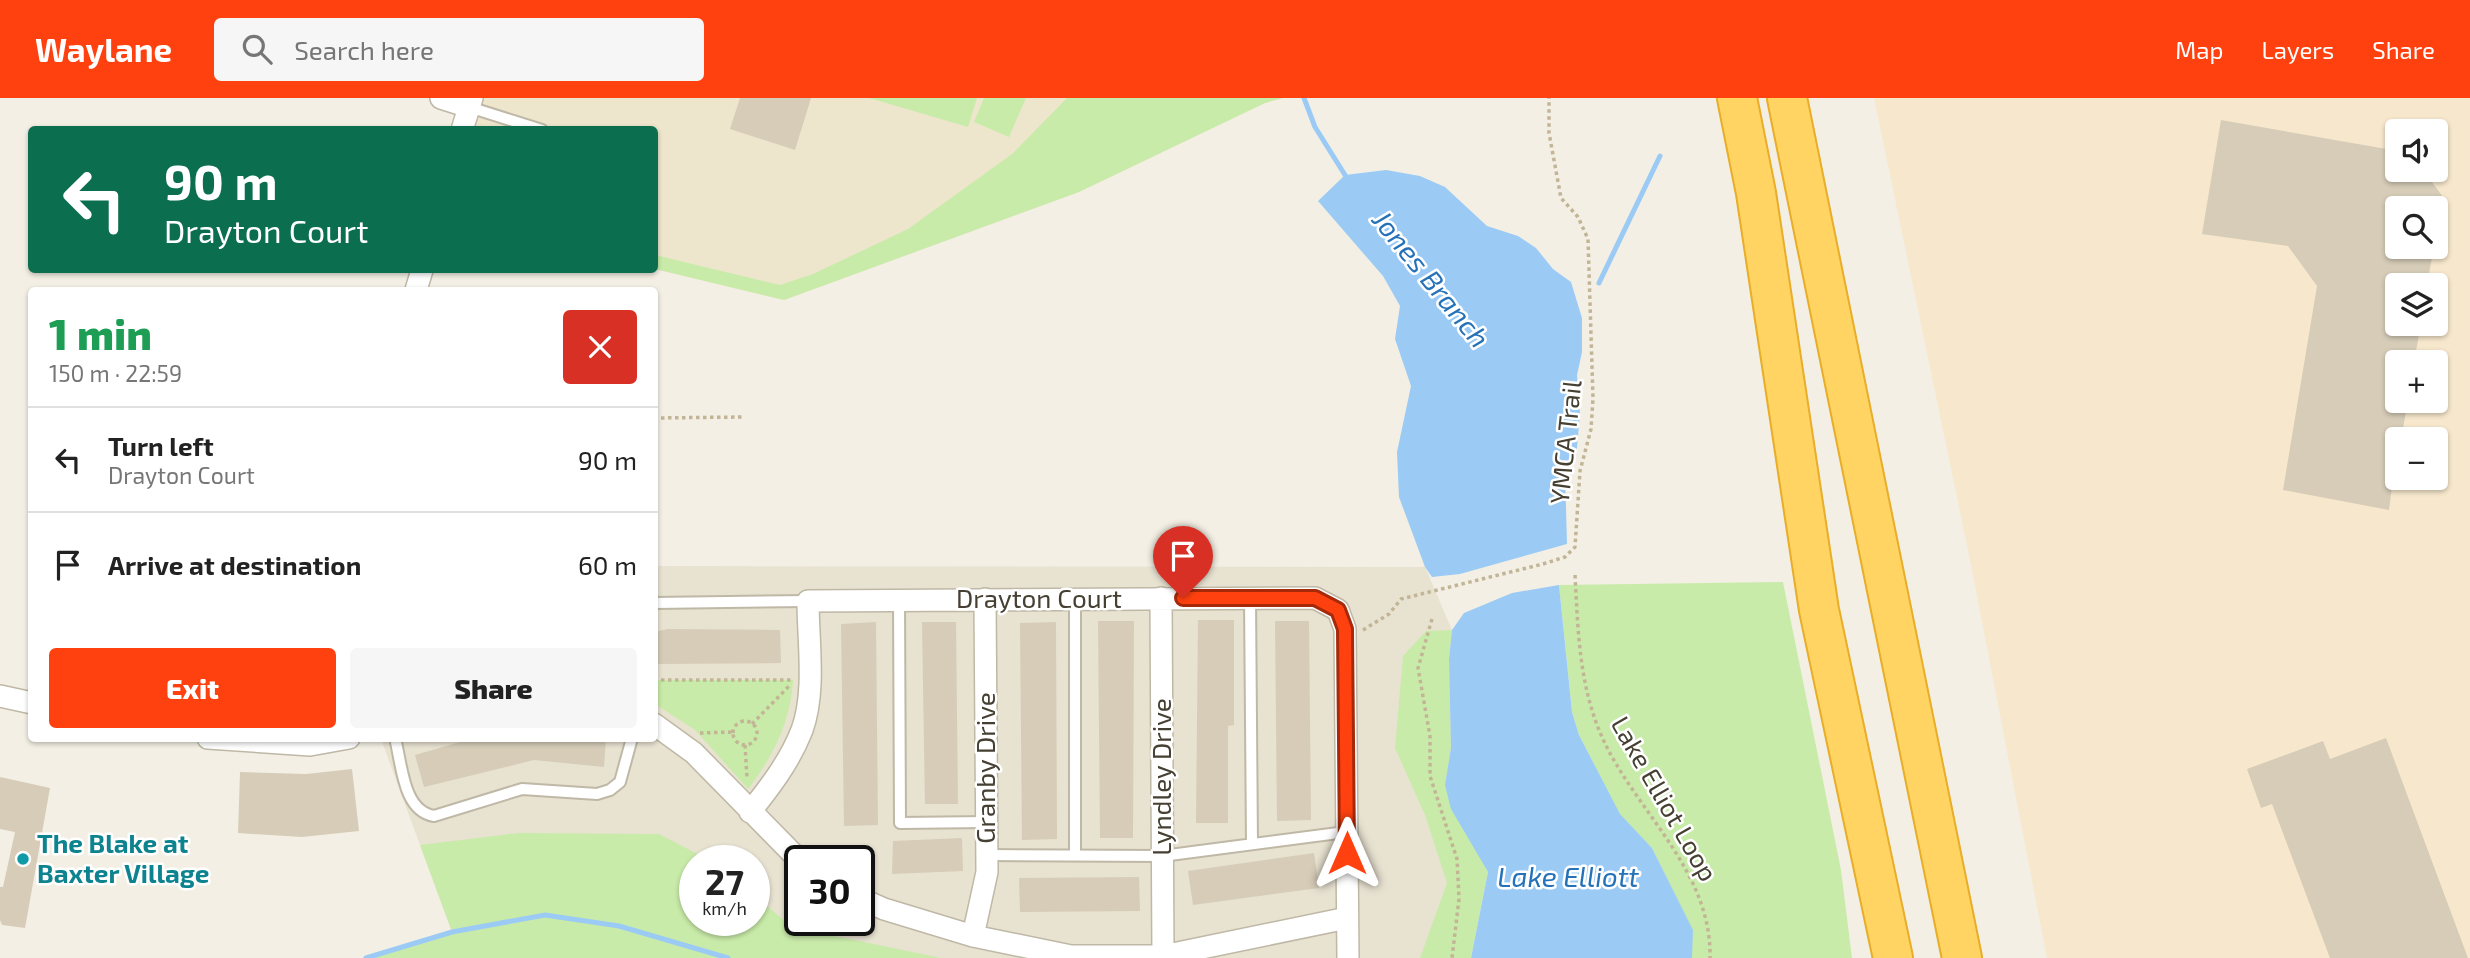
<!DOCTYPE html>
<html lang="en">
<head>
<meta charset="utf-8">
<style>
	:root { --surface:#fff; --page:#f6f6f6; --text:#222; --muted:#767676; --line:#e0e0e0; --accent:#ff410f }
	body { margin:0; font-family:"Exo 2",sans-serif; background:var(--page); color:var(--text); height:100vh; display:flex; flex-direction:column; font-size:26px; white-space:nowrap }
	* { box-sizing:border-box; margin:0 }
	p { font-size:23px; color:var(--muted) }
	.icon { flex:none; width:38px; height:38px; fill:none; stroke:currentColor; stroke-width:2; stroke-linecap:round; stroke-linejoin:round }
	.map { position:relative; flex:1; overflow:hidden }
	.side { position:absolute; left:28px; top:189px; width:630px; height:455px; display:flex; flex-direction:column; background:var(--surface); border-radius:7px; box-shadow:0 2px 5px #0004 }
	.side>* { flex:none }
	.guide { position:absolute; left:28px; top:28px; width:630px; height:147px; border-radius:7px; box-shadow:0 2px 5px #0004; background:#0b6e4f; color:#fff; overflow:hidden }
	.fabs { position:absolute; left:2385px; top:21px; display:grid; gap:14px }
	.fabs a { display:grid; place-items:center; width:63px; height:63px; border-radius:7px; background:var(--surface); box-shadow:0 2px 5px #0004; font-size:35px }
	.speed { position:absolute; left:679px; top:747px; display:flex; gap:14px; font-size:35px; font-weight:700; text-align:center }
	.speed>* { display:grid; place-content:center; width:91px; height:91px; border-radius:50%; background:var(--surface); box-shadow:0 2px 5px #0004; line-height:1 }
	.speed small { font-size:18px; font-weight:400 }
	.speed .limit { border:4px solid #111; border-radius:10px; background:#fff; color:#111 }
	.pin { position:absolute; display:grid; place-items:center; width:60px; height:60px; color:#fff; margin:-72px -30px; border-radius:50% 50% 50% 0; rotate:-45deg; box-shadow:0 0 7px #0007 }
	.pin .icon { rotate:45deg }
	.me { position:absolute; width:77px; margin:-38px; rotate:0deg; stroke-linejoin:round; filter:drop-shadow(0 0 5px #0008) }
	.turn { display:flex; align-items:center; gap:24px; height:147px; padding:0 21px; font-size:32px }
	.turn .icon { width:91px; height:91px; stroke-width:2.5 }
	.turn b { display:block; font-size:49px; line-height:60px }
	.round { display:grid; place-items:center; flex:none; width:74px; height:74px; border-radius:7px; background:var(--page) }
	.head { display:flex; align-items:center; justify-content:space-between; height:119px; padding:0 21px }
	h1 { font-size:42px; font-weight:800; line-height:52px; color:#1e9e55 }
	.cta { display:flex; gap:14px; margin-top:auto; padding:14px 21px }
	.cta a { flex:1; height:80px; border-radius:7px; background:var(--accent); color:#fff; font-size:28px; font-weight:800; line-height:80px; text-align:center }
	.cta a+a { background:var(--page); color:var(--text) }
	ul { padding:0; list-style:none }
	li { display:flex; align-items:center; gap:21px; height:105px; padding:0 21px; border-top:2px solid var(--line) }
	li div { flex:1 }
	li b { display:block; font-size:26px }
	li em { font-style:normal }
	header { display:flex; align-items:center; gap:42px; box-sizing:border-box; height:98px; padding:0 35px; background:var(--accent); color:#fff }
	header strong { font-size:33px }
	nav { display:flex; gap:38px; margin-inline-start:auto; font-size:24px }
	.search { width:490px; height:63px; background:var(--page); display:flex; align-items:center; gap:18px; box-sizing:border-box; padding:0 24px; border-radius:7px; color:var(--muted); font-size:26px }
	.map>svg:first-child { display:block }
</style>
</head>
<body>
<header>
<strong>Waylane</strong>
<div class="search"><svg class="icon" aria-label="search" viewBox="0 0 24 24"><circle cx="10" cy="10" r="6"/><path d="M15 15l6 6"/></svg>Search here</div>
<nav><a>Map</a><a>Layers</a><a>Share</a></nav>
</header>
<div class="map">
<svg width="2470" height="860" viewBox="0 0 2470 860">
	<rect width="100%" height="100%" fill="#f3efe4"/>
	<path fill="#e8e2d1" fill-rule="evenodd" d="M655,468l770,1 27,63 -3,29 22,299h-1105l86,-26 -71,-193 273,-1zM695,763h59v59h-59zM800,763h59v59h-59z"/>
	<path fill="#f7e8cd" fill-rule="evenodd" d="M1874,0h596v860h-423l-76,-393zM2398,33h38v39h-38zM2398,110h38v39h-38zM2398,187h38v39h-38zM2398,264h38v39h-38zM2398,341h38v39h-38z"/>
	<path fill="#ede6cc" d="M472,0h811l-18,5 -186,89 -295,108 -129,-31 -1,-139h-192z"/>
	<path fill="#c9eba9" d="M869,0h108l-9,29z
		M984,0h42l-17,39 -35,-15z
		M1067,0h216l-18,5 -186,89 -295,108 -129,-31v-14l125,30 33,-11 95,-45 104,-75z
		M1783,484l58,288 11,88h-160v-28l-40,-82 -32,-33 -41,-80 -7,-23 -13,-127z
		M1452,532l-3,29 2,89 -6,37 43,87 -17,86h-51l27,-75 -22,-68 -30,-67 8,-92 23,-25z
		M655,582h138c-2,41 -20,77 -45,109l-53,-59 -40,-26z
		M519,735l140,1 52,27h-16v59h59v-25l38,32 149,31h-575l86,-26 -32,-87z"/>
	<path fill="#9bcbf5" d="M1386,72l34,6 25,11 42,39 31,10 18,12 17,21 18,13 11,36v34l-5,23 3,38 -3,35 -12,24 2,72 -107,30 -28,3 -7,-10 -26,-70 -2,-45 14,-66 -16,-47 5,-33 -17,-30 -65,-75 27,-26z
		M1559,487l13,127 7,23 41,79 32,34 41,82 -1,28h-221l17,-86 -37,-63 -6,-24 6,-37 -2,-89 3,-29 12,-17 48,-20z"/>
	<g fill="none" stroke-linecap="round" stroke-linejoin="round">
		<path stroke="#9bcbf5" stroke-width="5" d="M1304,0l11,29 30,48
			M1599,185l61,-127
			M366,860l86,-26 93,-17 74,11 109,32"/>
	</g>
	<path fill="#d6ccb8" d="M740,0h71l-16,52 -65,-21z
		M2221,22l177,31v19h25l20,27 -2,11h-43v39h36l-7,38h-29v39h23l-7,38h-16v39h10l-7,38h-3l-9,71 -106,-20 34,-204 -29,-40 -86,-12z
		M1198,522h36v105l-6,1v97h-32z
		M1098,523h36l-1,217h-33z
		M1275,523h34l2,199 -34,1z
		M876,524l2,203 -34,1 -3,-202z
		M922,524h34l2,182h-33z
		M1056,524l1,217 -35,1 -2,-217z
		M668,531l112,1 1,33 -127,1v-32z
		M474,640h132l-2,29 -70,-7 -110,27 -9,-32z
		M2386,640l82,220h-138l-58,-154 -11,4 -14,-39 76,-28 7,18z
		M352,671l7,62 -57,6 -64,-4 2,-61 66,2z
		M0,679l50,11 -25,140 -23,-3 -2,-5v-33h3l12,-55 -15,-3z
		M962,740l1,33 -71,3 1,-33z
		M1314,755l5,35 -126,17 -5,-34z
		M1139,779l1,34 -120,1 -1,-34z"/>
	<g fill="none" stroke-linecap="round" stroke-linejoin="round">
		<g stroke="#bfb8a6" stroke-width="14">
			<path id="lane" d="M469,9l73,23
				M1250,500l2,246
				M899,501l1,224 87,-1
				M1075,501v256
				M654,505l154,-2
				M395,640c7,27 8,73 39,78l88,-27 75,5 13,-4 10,-8 12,-44
				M987,757l175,1 184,-24"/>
		</g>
		<g stroke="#bfb8a6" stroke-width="24">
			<path id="street" d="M441,0l28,9
				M462,32l10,-32
				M416,192l6,-20
				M1161,500l2,358
				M0,598l32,7
				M654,626l40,29 106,108
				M208,640l102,7 39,-7
				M750,714c20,-25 40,-51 52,-82 14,-38 6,-89 6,-129l507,-3 23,12 7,19 3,329
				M859,800l25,11 89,27 98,20h92l184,-38
				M973,838l14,-64 -2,-273"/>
		</g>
		<g stroke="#e8ad29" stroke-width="42">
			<path id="highway" d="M1737,0l19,95 63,417 74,348
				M1787,0l175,860"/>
		</g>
		<path stroke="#c2b596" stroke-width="3.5" stroke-dasharray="3.5 3.5" stroke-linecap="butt" d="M654,320l89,-1
			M1575,477c3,56 4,110 27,162 33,74 110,133 108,221
			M1432,521l-14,49 12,68v40l27,83 2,40 -7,59
			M1363,532l26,-16 12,-15 142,-35 22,-7 10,-10 5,-76 11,-42 2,-31 -5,-159 -10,-22 -17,-19 -12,-65v-35
			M654,582h137
			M733 635a12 12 0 1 1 24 0a12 12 0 1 1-24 0Z
			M752,626l38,-39
			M700,635l33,-1
			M745,647l2,33"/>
		<use href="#lane" stroke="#fff" stroke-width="10"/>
		<use href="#street" stroke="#fff" stroke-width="21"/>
		<use href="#highway" stroke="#ffd463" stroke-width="38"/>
	</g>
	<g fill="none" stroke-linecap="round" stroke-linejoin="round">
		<g stroke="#a62a0a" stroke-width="18">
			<path id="route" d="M1183,500h132l23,12 7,19 2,224"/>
		</g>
		<use href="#route" stroke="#ff410f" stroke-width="12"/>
	</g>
	<circle fill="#0f9aa8" stroke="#fff" stroke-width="2.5" cx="23" cy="761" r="7"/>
	<g text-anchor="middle" stroke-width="5" stroke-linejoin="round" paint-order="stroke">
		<g font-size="26" fill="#464033" stroke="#fff">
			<text transform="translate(1566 344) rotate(-84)" y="9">YMCA Trail</text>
			<text x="1039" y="510">Drayton Court</text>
			<text transform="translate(986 670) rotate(-90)" y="9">Granby Drive</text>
			<text transform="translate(1162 679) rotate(-90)" y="9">Lyndley Drive</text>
			<text transform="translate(1664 701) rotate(60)" y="9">Lake Elliot Loop</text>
		</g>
		<g font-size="26" font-weight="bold" fill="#0d838f" stroke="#fff" text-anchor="start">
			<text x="37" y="755">The Blake at<tspan x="37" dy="30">Baxter Village</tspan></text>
		</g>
		<g font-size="28" font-style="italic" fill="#2672b8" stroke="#fff">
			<text transform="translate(1431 181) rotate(51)" y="10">Jones Branch</text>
			<text x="1568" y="789">Lake Elliott</text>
		</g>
	</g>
</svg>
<div class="fabs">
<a><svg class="icon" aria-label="sound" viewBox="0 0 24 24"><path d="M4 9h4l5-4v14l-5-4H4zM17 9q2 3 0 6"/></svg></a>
<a><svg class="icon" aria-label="search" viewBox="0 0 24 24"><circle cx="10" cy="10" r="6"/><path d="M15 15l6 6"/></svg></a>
<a><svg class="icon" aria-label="layers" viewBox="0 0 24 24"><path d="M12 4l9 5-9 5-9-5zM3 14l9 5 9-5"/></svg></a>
<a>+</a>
<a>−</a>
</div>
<div class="speed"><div>27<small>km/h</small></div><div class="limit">30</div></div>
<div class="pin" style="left:1183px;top:500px;background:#d93025"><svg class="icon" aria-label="arrive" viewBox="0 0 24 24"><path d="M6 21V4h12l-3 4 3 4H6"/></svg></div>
<svg class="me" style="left:1347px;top:755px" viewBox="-20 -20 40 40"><path d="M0-17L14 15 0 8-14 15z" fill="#ff410f" stroke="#fff" stroke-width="4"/></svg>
<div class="guide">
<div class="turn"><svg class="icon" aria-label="left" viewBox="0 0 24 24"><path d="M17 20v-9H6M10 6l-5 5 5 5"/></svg><div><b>90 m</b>Drayton Court</div></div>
</div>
<section class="side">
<div class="head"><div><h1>1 min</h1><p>150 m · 22:59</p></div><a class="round" style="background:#d93025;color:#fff"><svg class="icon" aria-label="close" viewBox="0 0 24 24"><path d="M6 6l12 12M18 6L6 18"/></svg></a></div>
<ul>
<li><svg class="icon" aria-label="left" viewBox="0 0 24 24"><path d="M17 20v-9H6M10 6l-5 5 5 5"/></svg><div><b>Turn left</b><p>Drayton Court</p></div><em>90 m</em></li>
<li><svg class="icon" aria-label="arrive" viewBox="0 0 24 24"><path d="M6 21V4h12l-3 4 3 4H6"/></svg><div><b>Arrive at destination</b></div><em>60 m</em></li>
</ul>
<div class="cta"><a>Exit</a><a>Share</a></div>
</section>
</div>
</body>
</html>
